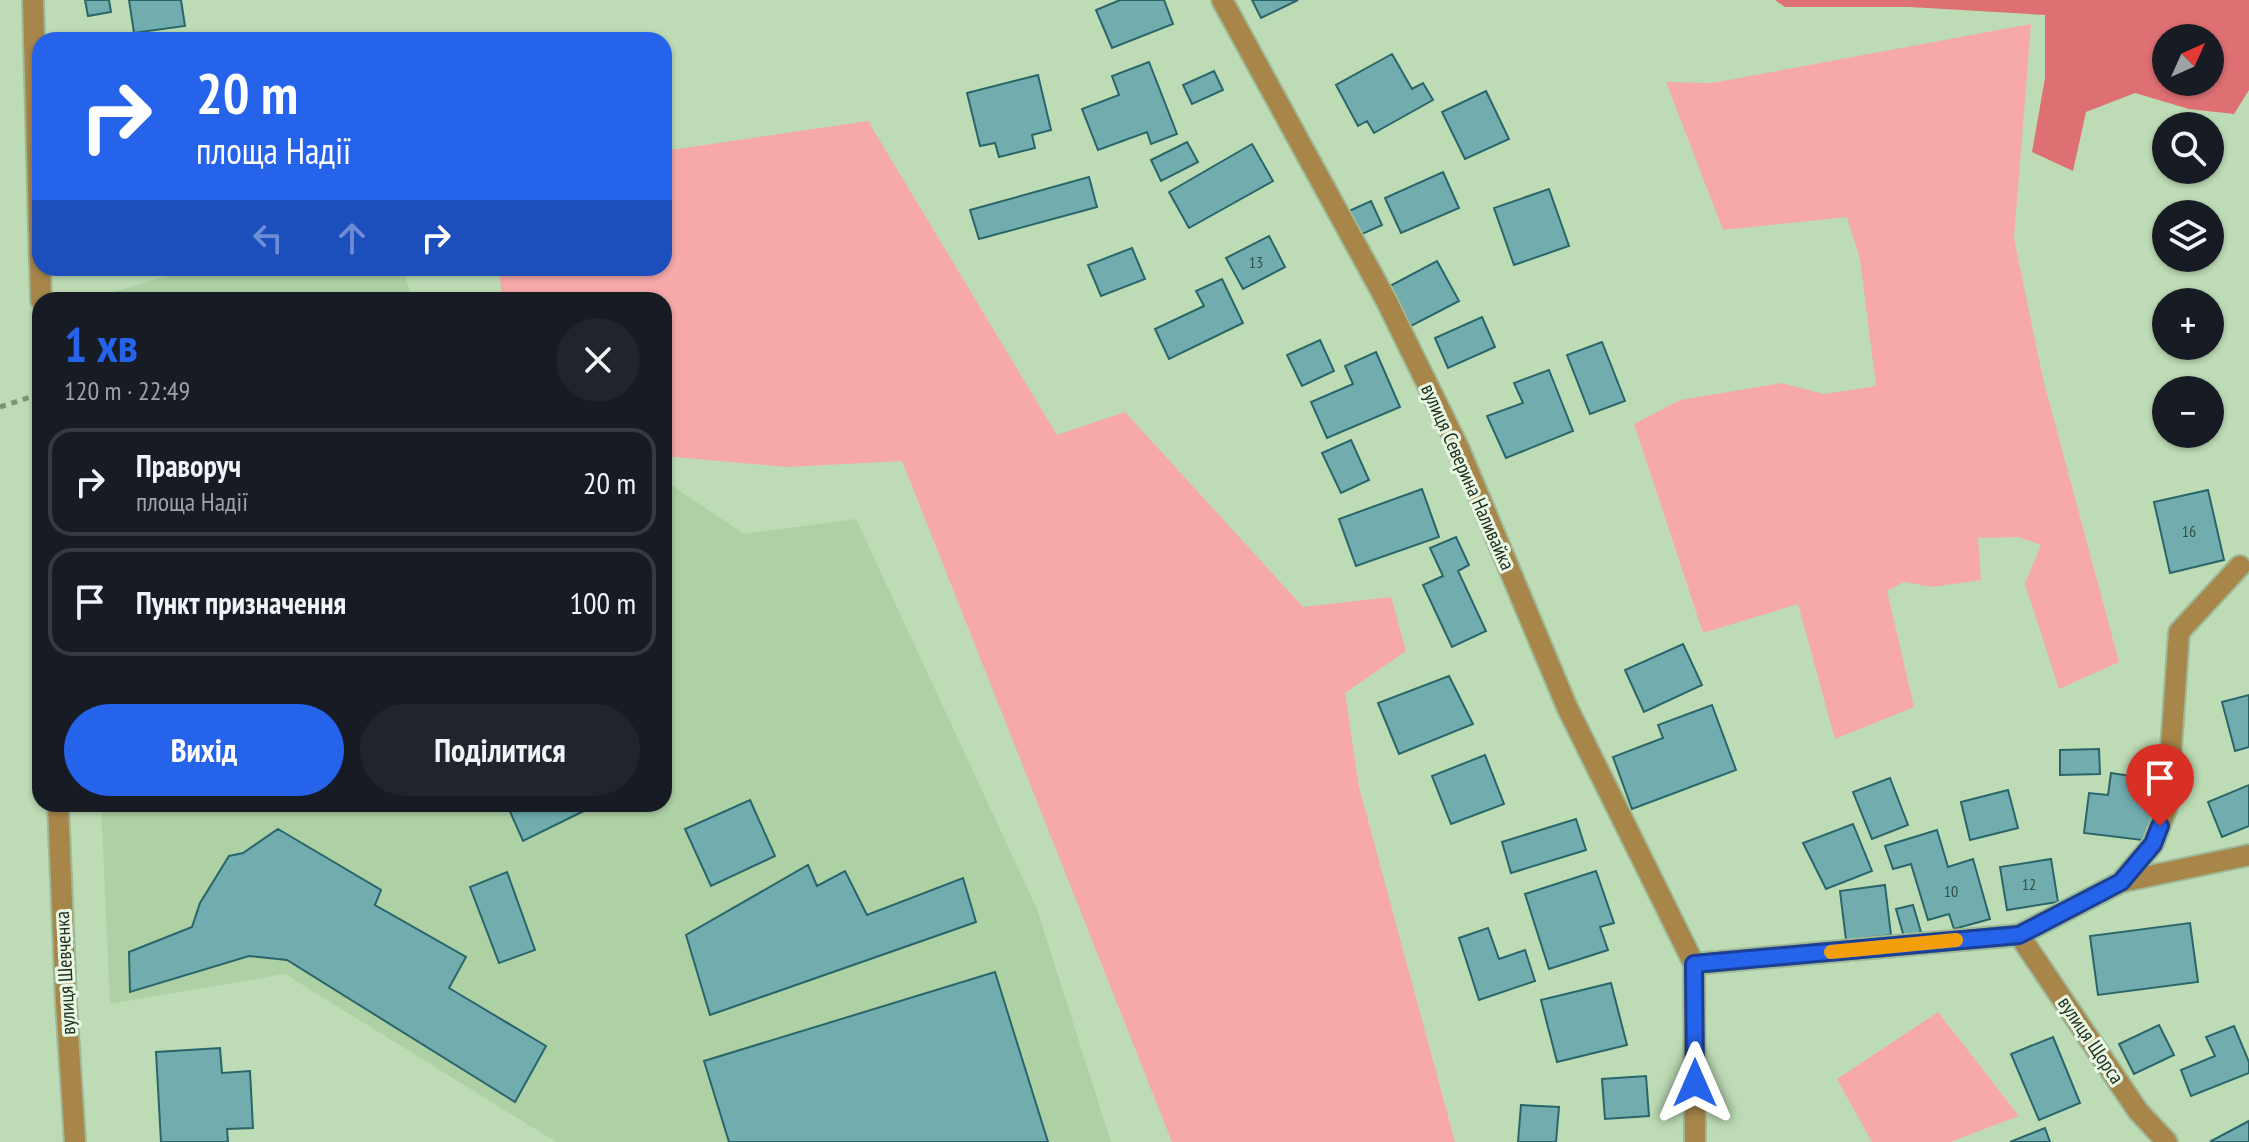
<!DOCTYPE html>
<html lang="uk">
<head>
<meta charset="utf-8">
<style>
	:root { --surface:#171b24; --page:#20242c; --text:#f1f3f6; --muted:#9ea1a6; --line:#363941; --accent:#2563eb }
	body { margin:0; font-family:"PT Sans Narrow",sans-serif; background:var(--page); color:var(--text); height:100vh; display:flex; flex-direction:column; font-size:30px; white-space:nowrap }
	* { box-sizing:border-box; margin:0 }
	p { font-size:26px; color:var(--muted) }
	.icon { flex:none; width:44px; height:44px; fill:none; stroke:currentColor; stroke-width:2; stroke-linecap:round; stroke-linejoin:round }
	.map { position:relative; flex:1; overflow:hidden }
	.side { position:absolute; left:32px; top:292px; width:640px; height:520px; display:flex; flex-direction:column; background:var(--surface); border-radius:24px; box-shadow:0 2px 6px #0004 }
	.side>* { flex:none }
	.banner { position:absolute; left:32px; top:32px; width:640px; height:244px; border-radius:24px; box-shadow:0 2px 6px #0004; background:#2563eb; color:#fff; overflow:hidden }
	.needle { width:52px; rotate:45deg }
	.tools { position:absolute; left:2152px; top:24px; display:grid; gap:16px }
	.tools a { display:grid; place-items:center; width:72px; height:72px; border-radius:50%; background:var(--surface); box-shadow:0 2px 6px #0004; font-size:40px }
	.pin { position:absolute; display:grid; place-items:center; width:68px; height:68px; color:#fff; margin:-82px -34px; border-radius:50% 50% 50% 0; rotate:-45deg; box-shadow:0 0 8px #0007 }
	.pin .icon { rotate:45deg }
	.me { position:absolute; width:88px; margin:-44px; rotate:0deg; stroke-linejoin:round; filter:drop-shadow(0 0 6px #0008) }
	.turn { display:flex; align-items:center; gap:28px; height:168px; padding:0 32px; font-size:36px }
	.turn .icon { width:104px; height:104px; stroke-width:2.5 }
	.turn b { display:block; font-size:56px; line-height:68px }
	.lanes { display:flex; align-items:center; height:76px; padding:0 32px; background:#0003; justify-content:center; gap:40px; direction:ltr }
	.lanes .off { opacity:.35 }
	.round { display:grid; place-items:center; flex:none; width:84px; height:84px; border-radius:42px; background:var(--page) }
	.summary { display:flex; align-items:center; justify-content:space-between; height:136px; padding:0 32px }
	h1 { font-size:48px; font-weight:700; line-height:60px; color:var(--accent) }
	.action { display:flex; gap:16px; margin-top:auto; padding:16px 32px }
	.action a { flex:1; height:92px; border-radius:48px; background:var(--accent); color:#fff; font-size:32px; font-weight:700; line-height:92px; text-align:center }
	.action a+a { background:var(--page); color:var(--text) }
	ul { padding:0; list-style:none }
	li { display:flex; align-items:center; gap:24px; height:108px; margin:0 16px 12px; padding:0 16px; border:4px solid var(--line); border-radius:24px }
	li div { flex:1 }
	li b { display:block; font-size:30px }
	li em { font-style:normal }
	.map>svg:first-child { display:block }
</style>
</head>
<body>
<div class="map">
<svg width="2249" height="1142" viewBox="0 0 2249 1142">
	<rect width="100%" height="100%" fill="#bddcb5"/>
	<path fill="#add1a5" d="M195,268h207l11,32h-327z
		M664,480l80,54 112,-15 181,390 74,233h-555l-271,-168 -175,30 -9,-200h563z"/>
	<path fill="#f6a9a8" d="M2031,24l-17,214 29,141 76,283 -60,27 -34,-105 16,-39 -23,-8 -40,1 3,42 -49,7 -28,-5 -17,9 27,116 -79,32 -37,-135 -95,29 -69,-209 46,-24 101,-17 43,11 52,-8 -16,-127 -13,-42 -124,13 -57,-148 46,1z
		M868,121l189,314 68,-23 178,195 88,-10 15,54 -61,42 14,94 96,355h-283l-270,-681 -115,6 -123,-11v-156h-161l-5,-32h166v-117z
		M1938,1012l81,104 -69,26h-78l-35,-63z"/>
	<path fill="#de7073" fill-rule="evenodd" d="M1775,0h474v90l-15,24 -45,-5 -54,-16 -49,19 -13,59 -41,-19 13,-74v-63l-135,-8h-125zM2166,38h44v44h-44z"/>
	<path fill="#71adaf" stroke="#2a6669" stroke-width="2" d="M85,0h24l2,12 -23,4z
		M129,0h52l4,26 -51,7z
		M1120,0h44l9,24 -61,24 -16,-38z
		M1252,0h46l-37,18z
		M1392,54l20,35 11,-6 10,17 -59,33 -7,-12 -9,5 -22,-41z
		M1149,62l28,72 -26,10 -4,-12 -49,18 -16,-41 37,-14 -7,-19z
		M1214,71l9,19 -31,14 -9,-19z
		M1038,75l13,55 -19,5 3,13 -36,9 -4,-14 -15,3 -13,-53z
		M1486,91l23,48 -44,20 -23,-47z
		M1187,142l11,20 -37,19 -10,-21z
		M1252,144l21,37 -84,47 -20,-36z
		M1443,172l16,36 -58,25 -16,-35z
		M1089,177l8,30 -118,32 -9,-29z
		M1549,189l20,57 -55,19 -20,-57z
		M1371,201l11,24 -22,10 -11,-24z
		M1269,236l16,31 -42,22 -17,-31z
		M1132,248l13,31 -44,17 -13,-31z
		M1437,261l22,40 -48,25 -21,-40z
		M1222,279l21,44 -74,36 -14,-30 49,-23 -8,-15z
		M1482,317l13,30 -47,21 -13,-30z
		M1320,340l14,31 -32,15 -15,-31z
		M1602,342l23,59 -35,13 -23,-59z
		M1376,352l24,55 -73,31 -16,-36 42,-18 -8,-18z
		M1549,370l24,61 -67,27 -19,-42 36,-13 -9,-20z
		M1351,440l18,40 -28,13 -19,-40z
		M1422,489l17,48 -83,29 -17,-47z
		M2208,490l16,70 -54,13 -16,-71z
		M1456,537l13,28 -11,6 28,60 -34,16 -29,-62 20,-9 -13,-28z
		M1683,644l19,41 -58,27 -19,-42z
		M1449,676l24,48 -74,30 -21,-51z
		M2249,695v52l-14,4 -13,-49z
		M1712,705l24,65 -104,39 -19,-52 50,-19 -5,-13z
		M2099,749l1,25 -40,1v-25z
		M1485,755l19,49 -53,20 -19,-48z
		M2111,773l41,6 -3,22 6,1 -5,39 -66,-8 5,-40 19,2z
		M1890,778l18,47 -36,14 -19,-47z
		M2249,785v41l-27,11 -14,-35z
		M2008,790l10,38 -48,12 -9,-38z
		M750,800l25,56 -64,30 -26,-57z
		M514,804h84l-75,37 -15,-34z
		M1576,819l10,31 -75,23 -9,-31z
		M1853,824l19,47 -46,18 -23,-46z
		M278,829l103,61 -6,15 91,52 -17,31 97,58 -31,56 -228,-142 -38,-4 -119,36 -1,-40 63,-25 8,-24 29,-47 14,-3z
		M1937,830l11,37 25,-8 17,60 -36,10 -5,-15 -21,6 -17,-56 -18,5 -8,-23z
		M2051,859l7,43 -51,8 -7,-43z
		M808,865l9,21 28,-15 22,44 96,-37 13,44 -266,93 -24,-80z
		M1596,871l18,52 -14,4 8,23 -59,19 -24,-75z
		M507,872l28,78 -36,13 -29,-76z
		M1885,885l6,50 -45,5 -6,-49z
		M1913,905l8,27 -17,5 -8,-28z
		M2190,923l8,59 -100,13 -8,-59z
		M1488,928l11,31 26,-9 10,31 -56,19 -20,-62z
		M995,972l53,170h-319l-25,-81z
		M1611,983l16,62 -70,17 -16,-62z
		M2159,1025l15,30 -40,19 -15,-30z
		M2234,1026l15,36v11l-58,23 -10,-26 34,-14 -9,-19z
		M2053,1037l27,66 -41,17 -28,-66z
		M220,1048l2,25 28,-2 3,57 -26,1 1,13h-67l-5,-90z
		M1646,1076l3,40 -44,3 -3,-40z
		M1521,1105l38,2 -3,35h-38z
		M2249,1121v21h-37l-1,-1z
		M2045,1128l5,14h-40z"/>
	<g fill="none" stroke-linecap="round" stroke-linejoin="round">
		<g stroke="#9eb997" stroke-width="24">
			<path id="minor" d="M33,0l8,300
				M1222,0l164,300 73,149 108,258 127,257 1,178
				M58,804l8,198 9,140
				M2121,882l128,-27
				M2019,935l119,176 29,31
				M1694,964l325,-29 102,-53 32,-38 14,-37 12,-175 61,-66"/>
		</g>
		<path stroke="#7b9275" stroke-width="5" stroke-dasharray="6 6" stroke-linecap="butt" d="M0,407l40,-13"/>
		<use href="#minor" stroke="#a8864a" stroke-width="20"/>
	</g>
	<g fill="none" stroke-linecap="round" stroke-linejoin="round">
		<g stroke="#184099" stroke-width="20">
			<path id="route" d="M1695,1083l-1,-119 325,-29 102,-53 32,-38 7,-18"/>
		</g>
		<use href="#route" stroke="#2563eb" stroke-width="14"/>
		<path stroke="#f59e0b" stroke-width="14" d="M1831,952l125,-12"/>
	</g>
	<g text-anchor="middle" stroke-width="6" stroke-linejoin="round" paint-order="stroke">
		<g font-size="16" fill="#364e44">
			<text x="1256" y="268">13</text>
			<text x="2189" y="537">16</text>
			<text x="2029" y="890">12</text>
			<text x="1951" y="897">10</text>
		</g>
		<g font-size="20" fill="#232f20" stroke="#e8f8e4">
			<text transform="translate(1468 477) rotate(66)" y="7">вулиця Северина Наливайка</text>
			<text transform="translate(65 973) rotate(-93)" y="7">вулиця Шевченка</text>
			<text transform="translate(2091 1040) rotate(56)" y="7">вулиця Щорса</text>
		</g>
	</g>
</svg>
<div class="tools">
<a><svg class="needle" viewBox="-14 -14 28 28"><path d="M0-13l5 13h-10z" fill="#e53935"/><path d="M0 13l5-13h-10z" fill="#9ea1a6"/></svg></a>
<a><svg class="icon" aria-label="search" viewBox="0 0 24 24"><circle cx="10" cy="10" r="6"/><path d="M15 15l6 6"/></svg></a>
<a><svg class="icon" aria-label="layers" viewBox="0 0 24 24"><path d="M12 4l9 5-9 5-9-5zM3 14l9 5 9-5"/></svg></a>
<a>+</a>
<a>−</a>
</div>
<div class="pin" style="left:2160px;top:826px;background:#d93025"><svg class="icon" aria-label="arrive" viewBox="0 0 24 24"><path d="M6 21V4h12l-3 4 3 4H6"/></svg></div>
<svg class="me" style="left:1695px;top:1083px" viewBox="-20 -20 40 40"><path d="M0-17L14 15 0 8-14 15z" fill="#2563eb" stroke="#fff" stroke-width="4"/></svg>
<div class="banner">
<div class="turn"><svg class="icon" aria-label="right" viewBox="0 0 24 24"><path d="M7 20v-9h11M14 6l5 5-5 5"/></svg><div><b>20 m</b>площа Надії</div></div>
<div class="lanes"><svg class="icon off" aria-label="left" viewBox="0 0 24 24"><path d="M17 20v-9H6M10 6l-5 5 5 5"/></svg><svg class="icon off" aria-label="ahead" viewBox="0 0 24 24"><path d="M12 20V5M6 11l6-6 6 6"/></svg><svg class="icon" aria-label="right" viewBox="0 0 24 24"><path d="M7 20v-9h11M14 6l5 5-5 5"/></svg></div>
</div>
<section class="side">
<div class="summary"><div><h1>1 хв</h1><p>120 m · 22:49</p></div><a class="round"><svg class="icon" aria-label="close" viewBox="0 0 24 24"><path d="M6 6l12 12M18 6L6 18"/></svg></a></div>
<ul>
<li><svg class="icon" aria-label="right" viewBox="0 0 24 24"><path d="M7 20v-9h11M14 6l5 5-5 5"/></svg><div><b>Праворуч</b><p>площа Надії</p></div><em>20 m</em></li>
<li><svg class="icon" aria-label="arrive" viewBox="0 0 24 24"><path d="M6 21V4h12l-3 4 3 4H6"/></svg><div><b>Пункт призначення</b></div><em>100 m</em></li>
</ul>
<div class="action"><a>Вихід</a><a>Поділитися</a></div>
</section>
</div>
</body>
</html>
